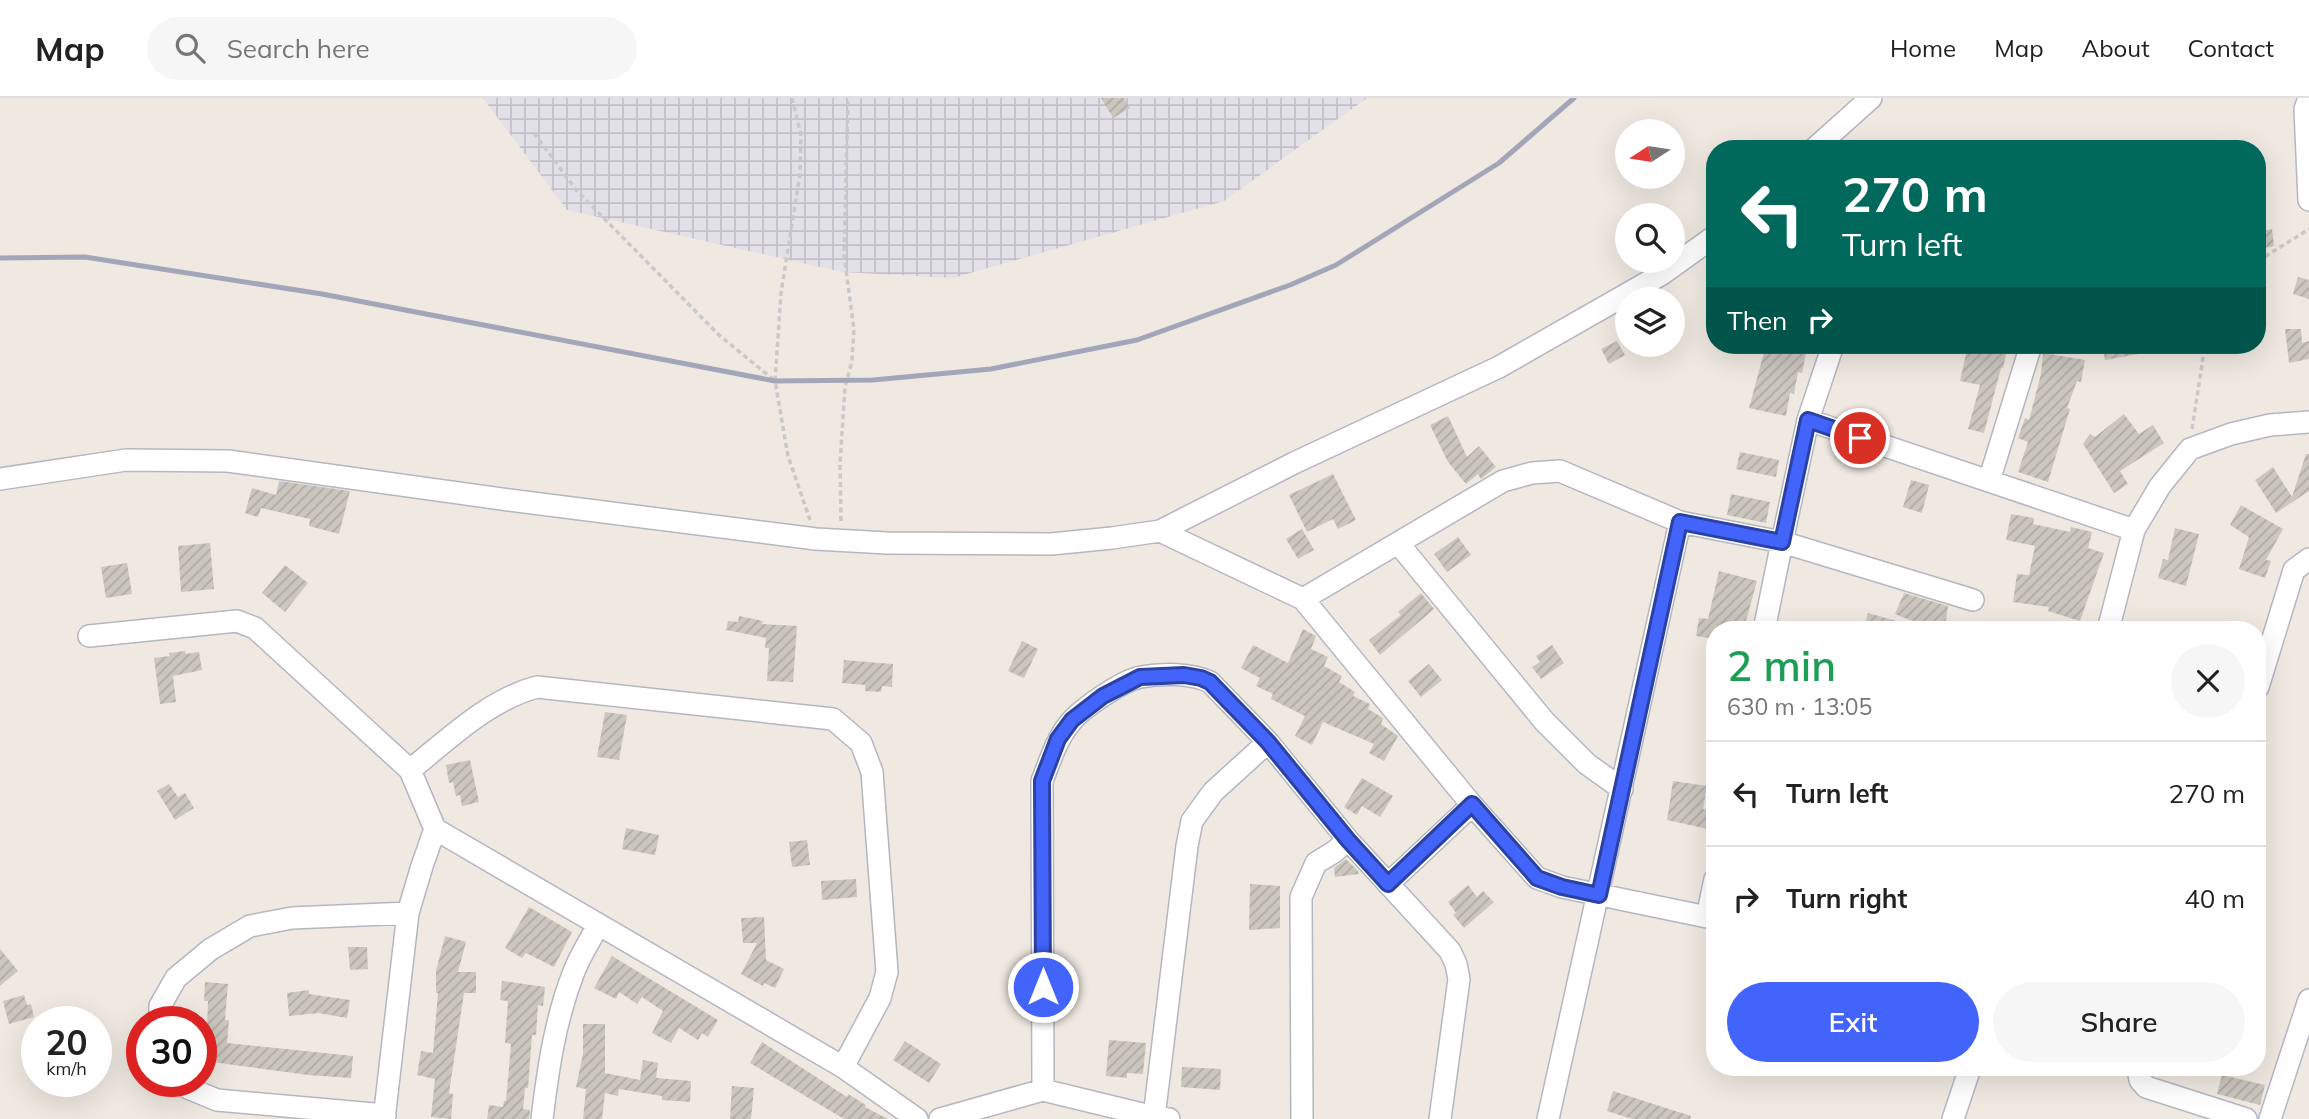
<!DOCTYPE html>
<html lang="en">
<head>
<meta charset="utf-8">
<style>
	:root { --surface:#fff; --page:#f6f6f6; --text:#222; --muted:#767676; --line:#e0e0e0; --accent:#4264fb }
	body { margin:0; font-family:Mulish,sans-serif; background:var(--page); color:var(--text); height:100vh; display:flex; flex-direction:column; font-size:26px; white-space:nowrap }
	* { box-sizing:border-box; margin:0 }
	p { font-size:23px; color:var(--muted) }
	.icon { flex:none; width:38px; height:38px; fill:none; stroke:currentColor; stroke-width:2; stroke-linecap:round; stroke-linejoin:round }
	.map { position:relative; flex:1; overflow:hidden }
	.details { position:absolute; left:1706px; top:523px; width:560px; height:455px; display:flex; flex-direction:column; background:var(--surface); border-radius:28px; box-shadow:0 7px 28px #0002 }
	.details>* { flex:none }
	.banner { position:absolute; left:1706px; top:42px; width:560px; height:214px; border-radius:28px; box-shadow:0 7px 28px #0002; background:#00695c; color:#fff; overflow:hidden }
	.needle { width:46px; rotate:258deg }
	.controls { position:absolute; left:1615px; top:21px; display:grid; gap:14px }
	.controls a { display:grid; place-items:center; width:70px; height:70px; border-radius:50%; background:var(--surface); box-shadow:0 7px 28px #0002; font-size:35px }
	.speed { position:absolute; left:21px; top:908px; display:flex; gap:14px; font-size:35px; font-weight:700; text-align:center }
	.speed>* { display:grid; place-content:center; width:91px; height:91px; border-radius:50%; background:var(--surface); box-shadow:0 7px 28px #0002; line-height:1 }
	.speed small { font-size:18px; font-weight:400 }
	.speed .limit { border:10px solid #d22; background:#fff; color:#111 }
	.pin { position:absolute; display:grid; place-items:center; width:60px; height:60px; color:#fff; margin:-30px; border:4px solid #fff; border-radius:50%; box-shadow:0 2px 7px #0007 }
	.me { position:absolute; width:77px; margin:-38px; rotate:0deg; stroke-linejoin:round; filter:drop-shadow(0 0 5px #0008) }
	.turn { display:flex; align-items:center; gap:24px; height:147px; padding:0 21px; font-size:32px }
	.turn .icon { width:91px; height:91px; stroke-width:2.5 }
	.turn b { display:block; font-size:49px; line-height:60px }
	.then { display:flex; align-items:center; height:66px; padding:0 21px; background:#0003; gap:14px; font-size:26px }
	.round { display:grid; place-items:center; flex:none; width:74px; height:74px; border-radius:37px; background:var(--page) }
	.head { display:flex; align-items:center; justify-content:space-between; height:119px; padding:0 21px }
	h1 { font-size:42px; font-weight:600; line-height:52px; color:#1e9e55 }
	.button { display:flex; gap:14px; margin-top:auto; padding:14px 21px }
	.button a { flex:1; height:80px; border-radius:42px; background:var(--accent); color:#fff; font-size:28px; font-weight:600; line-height:80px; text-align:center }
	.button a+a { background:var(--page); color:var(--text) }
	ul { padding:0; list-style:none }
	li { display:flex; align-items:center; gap:21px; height:105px; padding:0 21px; border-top:2px solid var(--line) }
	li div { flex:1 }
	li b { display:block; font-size:26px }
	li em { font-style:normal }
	header { display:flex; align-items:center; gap:42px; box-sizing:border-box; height:98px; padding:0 35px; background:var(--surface); border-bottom:2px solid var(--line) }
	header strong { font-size:33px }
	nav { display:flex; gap:38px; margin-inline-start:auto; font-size:24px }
	.search { width:490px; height:63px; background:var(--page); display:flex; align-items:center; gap:18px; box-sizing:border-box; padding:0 24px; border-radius:38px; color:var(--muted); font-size:26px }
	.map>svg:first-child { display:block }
</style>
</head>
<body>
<header>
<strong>Map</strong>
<div class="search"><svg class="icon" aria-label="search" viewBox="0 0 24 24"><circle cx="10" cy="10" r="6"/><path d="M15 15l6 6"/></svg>Search here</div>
<nav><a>Home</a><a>Map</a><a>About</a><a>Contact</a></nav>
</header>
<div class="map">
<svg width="2309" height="1021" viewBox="0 0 2309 1021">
	<defs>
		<pattern id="industrial-grid" width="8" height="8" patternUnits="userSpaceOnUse" patternTransform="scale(1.75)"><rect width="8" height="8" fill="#e3e1e8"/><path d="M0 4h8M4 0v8" fill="none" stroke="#c3c1c7"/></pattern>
		<pattern id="building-hatch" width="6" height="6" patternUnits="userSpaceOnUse" patternTransform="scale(1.75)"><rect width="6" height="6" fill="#cbc7bf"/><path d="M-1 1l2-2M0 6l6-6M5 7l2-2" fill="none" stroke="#afaba4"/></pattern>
	</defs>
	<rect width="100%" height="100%" fill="#efe9e1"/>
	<path fill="url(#industrial-grid)" d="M483,0h884l-143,103 -271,77 -111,-6 -275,-62z"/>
	<path fill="url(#building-hatch)" d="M1101,0h23l6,10 -17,10z
		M2272,131l2,17 -16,3v-17z
		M2298,179l11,3v19l-16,-5z
		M2285,231h16l1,14 7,-2v18l-20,4z
		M1617,243l8,14 -16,9 -8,-15z
		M1766,247h25l-1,4 16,4 -4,20 -4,-1 -4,22 -4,-1 -4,23 -37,-8z
		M1968,247h40l-5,23h-2l-17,65 -16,-4 12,-44 -20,-4z
		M2102,247h47l1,7 -45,8z
		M2043,255l42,7 -4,22 -4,-1 -10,27 3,1 -22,73 -30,-10 10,-30 -10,-4 7,-20 4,2 12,-46z
		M2124,316l15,20 14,-9 11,18 -44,28 8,13 -14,9 -31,-49 7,-10 5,3z
		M1448,318l19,41 12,-11 17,21 -15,12 -3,-5 -12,10 -18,-22 -18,-37z
		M1740,354l39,8 -3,17 -40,-8z
		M2306,356h3v37l-33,22 -21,-33 18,-13 19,30z
		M1333,376l23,46 -18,9 -5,-10 -26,13 -18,-37z
		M1911,382l18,5 -7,28 -19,-6z
		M279,383l71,10 -11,43 -30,-8 1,-7 -49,-11 -3,9 -13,-4 7,-25 24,7z
		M1731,396l39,8 -4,21 -39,-8z
		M2241,407l42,24 -17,31 5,1 -6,17 -26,-9 10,-32 -19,-12z
		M2011,416l23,4 -1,6 37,8 1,-5 21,5 -4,16 16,5 -24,68 -32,-10 1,-4 -36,-5 4,-28 12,1 6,-29 -29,-6z
		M2175,430l24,6 -13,52 -28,-8 5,-19 5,1z
		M1302,431l12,21 -16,9 -12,-20z
		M1458,439l13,18 -24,17 -13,-18z
		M210,445l4,46 -33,3 -3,-46z
		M127,465l5,31 -26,4 -5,-31z
		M285,467l23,18 -23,29 -23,-19z
		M1719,473l38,10 -11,40h-3l-1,9h-27v9l-19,-3 3,-18 9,1z
		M1421,495l13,16 -54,46 -11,-15 32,-25 -3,-3z
		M1904,495l44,13 -3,22 -28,-5 -22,-9z
		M1868,515l46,13v4h-51z
		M739,518l24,5 -1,3 35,2 -4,56 -26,-1 2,-33h-4l1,-10 -40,-8 2,-9 10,1z
		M1303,531l13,7 -5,13 17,8 -4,9 18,10 -3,6 16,10 -2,4 17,8 -2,5 15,9 -2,6 17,12 -14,25 -15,-8 5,-9 -51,-22 -11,23 -17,-9 10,-20 -34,-17 2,-5 -17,-8 4,-8 -19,-10 12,-23 35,18z
		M1022,543l16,8 -14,29 -16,-7z
		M1552,547l12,18 -23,16 -9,-12 8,-5 -4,-6z
		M185,553l1,3 13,-2 3,18 -29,6 3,26 -16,2 -6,-46 16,-2 -1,-3z
		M844,562l49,4 -1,23 -10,-1 -1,6 -16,-1v-6l-23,-2z
		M1429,566l13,16 -21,17 -13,-16z
		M605,614l22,3 -8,45 -22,-3z
		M470,662l9,42 -17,4 -2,-11 -4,1 -3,-14 -4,1 -3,-18z
		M1362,680l31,18 -13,21 -18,-11 -5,9 -13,-8z
		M1673,683l34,5 -4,23 9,2 -4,18 -41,-9z
		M169,686l9,13 7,-4 9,15 -19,12 -18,-29z
		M626,730l33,7 -4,20 -33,-6z
		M807,742l3,25 -18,2 -3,-25z
		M1346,761l12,12 1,3 -24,3 -1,-9z
		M856,781l1,18 -35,3 -1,-19z
		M1250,786l30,2v42l-31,2z
		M1468,787l9,12 6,-6 11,11 -30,26 -11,-13 3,-2 -8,-11z
		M529,809l43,25 -18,35 -28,-14 -4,5 -17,-10z
		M764,819l2,43 18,9 -9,19 -11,-5 -1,3 -22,-12 16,-31h-14l-2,-25z
		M445,838l21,6 -8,30h18v21h-12l-15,100 4,1 -2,25 -20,-2 4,-38 -18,-4 4,-24 12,2 5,-60h-2v-22z
		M348,849h19l1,22 -18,1z
		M0,851l18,22 -18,15z
		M612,858l106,64 -10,17 -6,-4 -4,7 -19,-12 -8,15 -19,-10 11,-22 -21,-14 -5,7 -18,-12 -3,7 -22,-11z
		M502,883l43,6 -2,19 -5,-1 -2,30h-4l-4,53h-3l-2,21 7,1 -1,9h-42l2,-14 14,2 1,-6h2l5,-57 -6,-1 3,-42 -8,-1z
		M205,884l23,2 -3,36h4l-2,23 126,13 -2,22 -43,-3 -103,-14 5,-31h-3l1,-29h-4z
		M309,892v4l41,6 -3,18 -29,-5 -29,3 -2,-23z
		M24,897l3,10 4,-1 3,13 -25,7 -6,-23z
		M583,926h22v49l35,7 3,-20 15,3 -2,15 35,3 -1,21 -28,-2v-4l-43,-7 -1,7 -13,-3 -3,26h-19l3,-30 -10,-2 7,-33z
		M1109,942l37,3 -3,31 -16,-1v5l-21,-2z
		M905,943l36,23 -12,19 -36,-23z
		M762,944l85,55 1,-3 18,11 -1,2 23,12h-44l-94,-56z
		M1182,969l39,2 -1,21 -39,-3z
		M2222,977l43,10 -5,20 -43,-11z
		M732,988l22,2 -3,31h-21z
		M1613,993l78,25 -1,3h-58l-25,-8z"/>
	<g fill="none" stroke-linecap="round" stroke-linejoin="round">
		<g stroke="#b4b7c1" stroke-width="24">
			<path id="minor" d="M2309,0l-4,11 4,91
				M1814,51l57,-51
				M1833,247l-25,75 -26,122 191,58
				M1808,322l326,110
				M0,381l126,-19 102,1 281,39 307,39 71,4 164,1 61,-6 48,-7 134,-68 205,-96 163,-93 53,-38
				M1989,383l42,-136
				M1160,433l143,68
				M1398,445l146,178 43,43 35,25
				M2108,532l26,-100 26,-44 30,-37 41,-15 39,-9 39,-3
				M89,538l148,-15 18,7 155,142 25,59 408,238 74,52
				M2258,589l36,-117 15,-11
				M410,672c39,-31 78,-70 127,-83l296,32 28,24 11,29 15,200 -7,26 -37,69
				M1715,781l-8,38 -145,-30 -25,-9 -65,-73 -169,-206 200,-118 29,-8 28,-2 120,51 102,20 -18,88
				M1388,786l84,-79
				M160,924v-16l16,-28 35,-29 39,-23 42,-8 116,-5
				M2138,970l2,12 6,7 100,32
				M181,984l7,6 29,12 168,15
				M1043,992l-1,-309c8,-20 14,-41 28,-58 11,-14 53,-43 71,-46 21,-4 50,-4 69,5l58,60 80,98 102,111 6,13 3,15 -19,140
				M1154,1019l33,-271 5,-25 21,-29 55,-50
				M384,1021l24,-206 14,-47 13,-37
				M542,1021c6,-50 13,-98 31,-145 6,-17 17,-33 25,-49
				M940,1021l103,-29 111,27 15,2
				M1302,1021l-1,-222 15,-34 18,-11 14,-12
				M1548,1021l132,-597
				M1953,1021l17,-51
				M2270,1021l39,-119"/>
		</g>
		<path stroke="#c9c9c9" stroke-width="3.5" stroke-dasharray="5 3.5" stroke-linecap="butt" d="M792,0l9,37 -1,39 -19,119 -6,88 13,75 22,64
			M534,35l43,58 142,144 56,46
			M2258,163l51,-32
			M2192,331l13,-84
			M841,423l-1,-57 5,-77 7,-26 2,-31 -10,-75 4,-157"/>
		<use href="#minor" stroke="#fff" stroke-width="21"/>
		<path stroke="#a3a6b8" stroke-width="5" d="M0,160l85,-1 237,37 453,87 98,-1 118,-11 146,-29 153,-55 46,-20 163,-102 75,-65"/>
	</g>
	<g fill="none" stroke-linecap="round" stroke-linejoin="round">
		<g stroke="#2b41a3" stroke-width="18">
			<path id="route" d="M1043,889l-1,-206 16,-42 14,-19 31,-24 37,-19 44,-2 17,3 9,4 58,60 80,98 40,44 84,-80 65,74 25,9 37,8 81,-373 102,20 26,-122 52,18"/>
		</g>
		<use href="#route" stroke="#4264fb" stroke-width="12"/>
	</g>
</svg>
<div class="controls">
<a><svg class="needle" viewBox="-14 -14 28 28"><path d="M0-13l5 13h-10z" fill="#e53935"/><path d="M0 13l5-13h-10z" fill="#767676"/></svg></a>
<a><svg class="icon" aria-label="search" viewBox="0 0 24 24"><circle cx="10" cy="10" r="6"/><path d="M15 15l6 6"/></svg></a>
<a><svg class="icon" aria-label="layers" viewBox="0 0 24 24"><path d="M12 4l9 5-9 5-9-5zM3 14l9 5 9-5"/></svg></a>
</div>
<div class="speed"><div>20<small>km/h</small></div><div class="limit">30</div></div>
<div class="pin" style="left:1860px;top:340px;background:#d93025"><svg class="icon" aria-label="arrive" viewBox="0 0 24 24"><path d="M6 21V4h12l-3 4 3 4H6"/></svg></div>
<svg class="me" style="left:1043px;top:889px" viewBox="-20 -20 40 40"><circle r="17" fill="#4264fb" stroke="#fff" stroke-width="3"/><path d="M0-11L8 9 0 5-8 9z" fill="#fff"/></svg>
<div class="banner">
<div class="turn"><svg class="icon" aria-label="left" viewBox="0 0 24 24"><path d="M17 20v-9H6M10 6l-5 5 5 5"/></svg><div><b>270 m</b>Turn left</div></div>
<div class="then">Then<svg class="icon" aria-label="right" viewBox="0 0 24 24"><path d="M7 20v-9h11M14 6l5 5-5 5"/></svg></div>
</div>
<section class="details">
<div class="head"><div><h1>2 min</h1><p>630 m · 13:05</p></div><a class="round"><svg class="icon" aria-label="close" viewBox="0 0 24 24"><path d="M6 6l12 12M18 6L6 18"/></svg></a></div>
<ul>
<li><svg class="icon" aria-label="left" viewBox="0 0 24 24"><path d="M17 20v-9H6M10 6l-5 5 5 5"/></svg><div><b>Turn left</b></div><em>270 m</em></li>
<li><svg class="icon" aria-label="right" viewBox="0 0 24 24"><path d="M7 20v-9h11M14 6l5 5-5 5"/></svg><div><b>Turn right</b></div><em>40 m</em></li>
</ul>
<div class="button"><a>Exit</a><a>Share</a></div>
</section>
</div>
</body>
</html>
